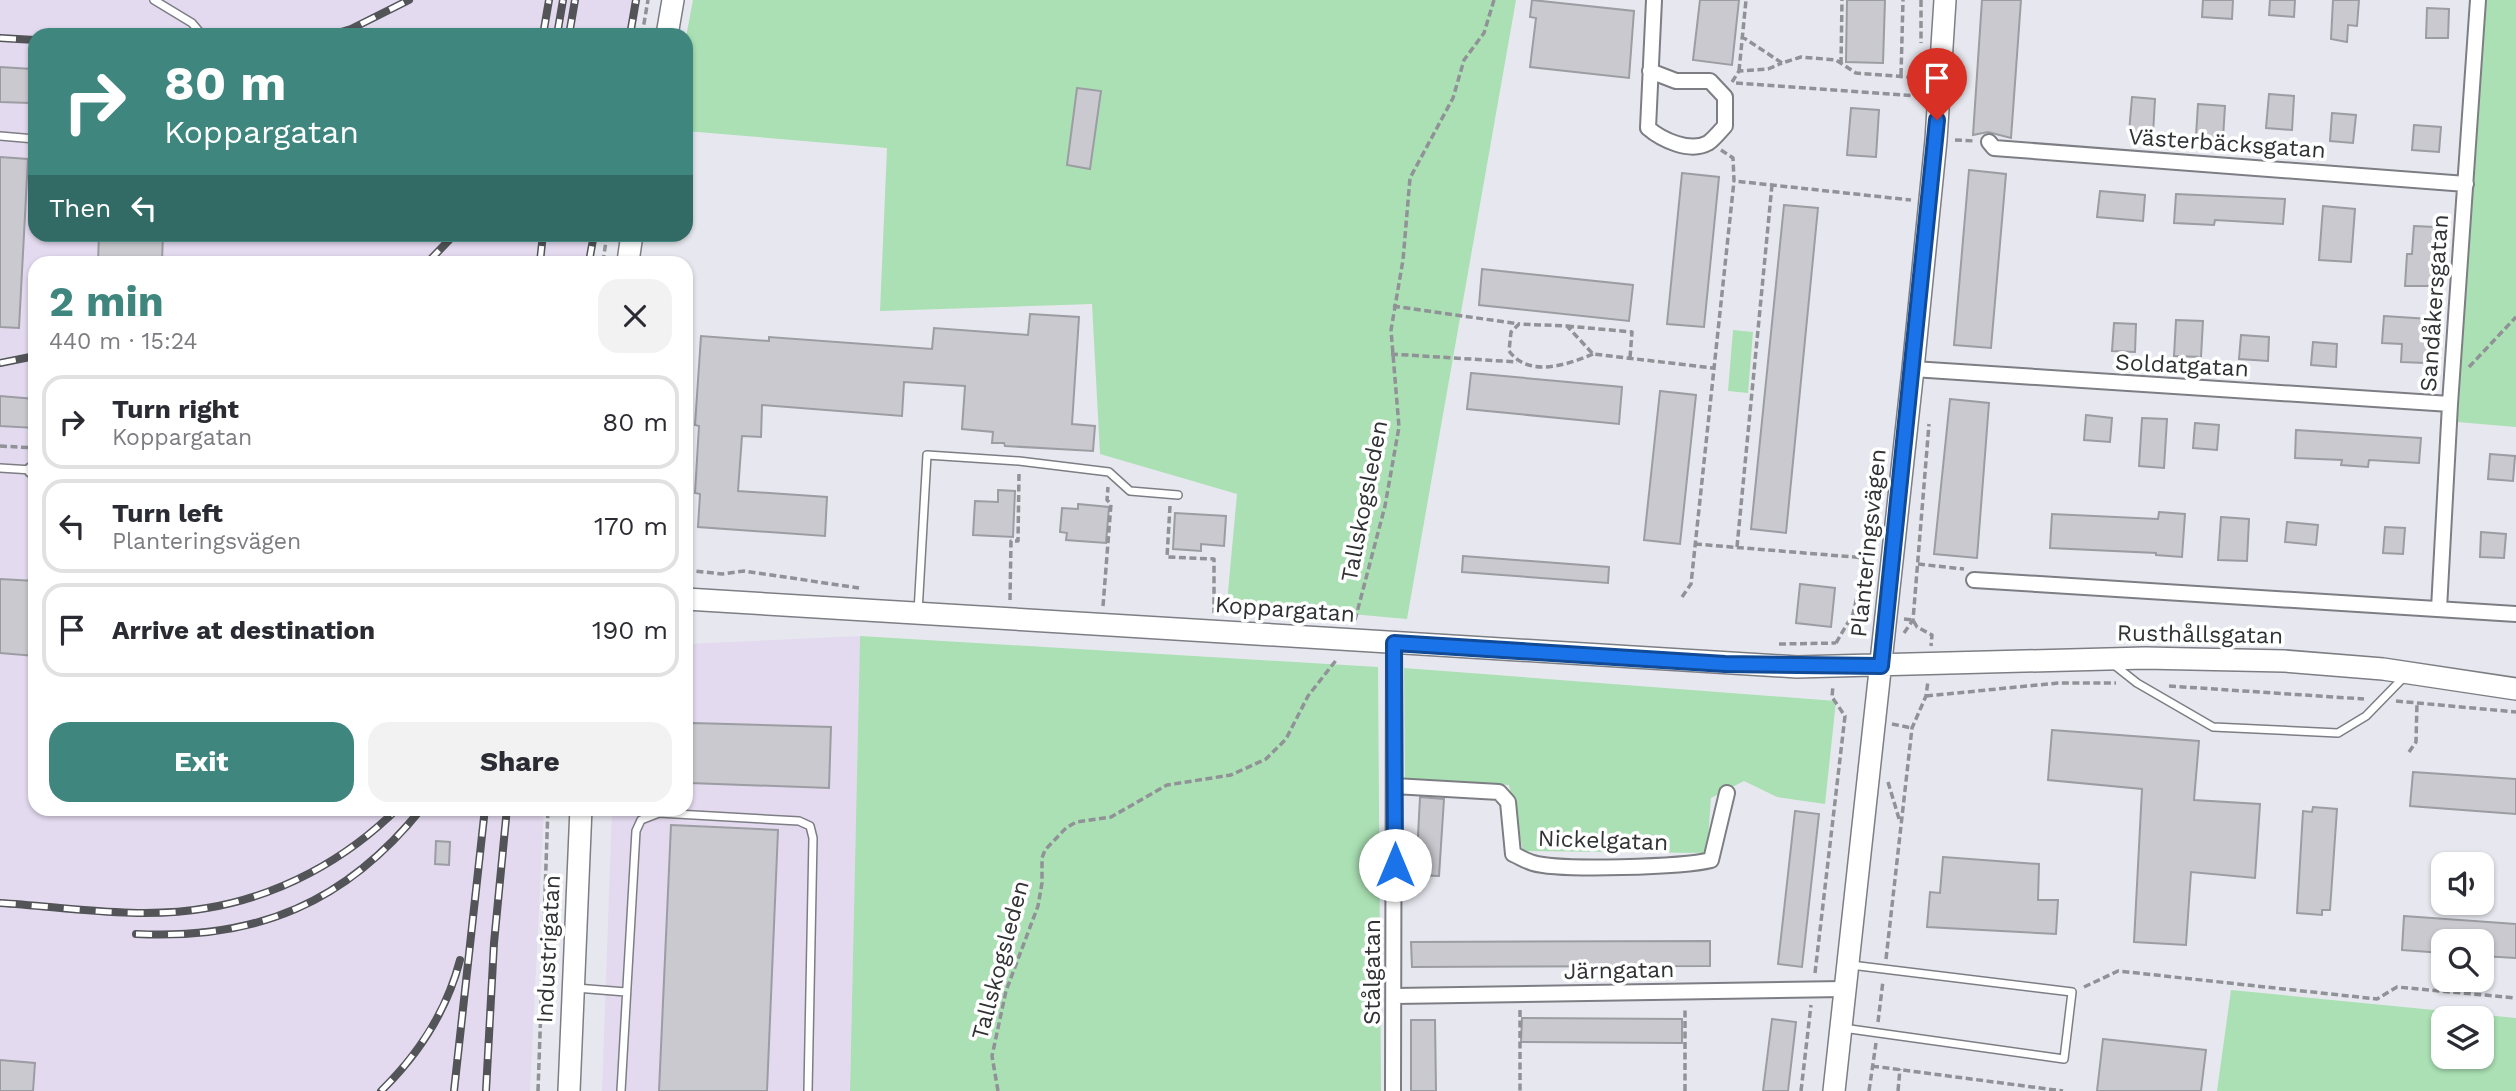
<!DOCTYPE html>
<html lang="en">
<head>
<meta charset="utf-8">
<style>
	:root { --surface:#fff; --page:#f2f2f3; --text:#2b2b33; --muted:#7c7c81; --line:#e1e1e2; --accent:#3f867f }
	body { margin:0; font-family:"Work Sans",sans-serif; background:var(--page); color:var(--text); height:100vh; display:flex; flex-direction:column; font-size:26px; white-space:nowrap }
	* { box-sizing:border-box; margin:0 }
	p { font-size:23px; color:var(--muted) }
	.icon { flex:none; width:38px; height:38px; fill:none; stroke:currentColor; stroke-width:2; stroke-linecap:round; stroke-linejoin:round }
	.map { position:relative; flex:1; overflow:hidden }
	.details { position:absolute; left:28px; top:256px; width:665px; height:560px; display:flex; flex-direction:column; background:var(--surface); border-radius:21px; box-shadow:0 2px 5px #0004 }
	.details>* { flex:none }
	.banner { position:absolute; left:28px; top:28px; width:665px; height:214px; border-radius:21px; box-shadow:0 2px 5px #0004; background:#3f867f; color:#fff; overflow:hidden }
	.buttons { position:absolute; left:2431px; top:852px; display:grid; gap:14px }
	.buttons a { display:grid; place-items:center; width:63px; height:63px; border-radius:14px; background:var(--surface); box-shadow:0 2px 5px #0004; font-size:35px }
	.pin { position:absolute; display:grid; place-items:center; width:60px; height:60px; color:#fff; margin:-72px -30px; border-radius:50% 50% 50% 0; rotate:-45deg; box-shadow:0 0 7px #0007 }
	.pin .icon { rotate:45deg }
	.me { position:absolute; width:77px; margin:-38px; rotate:0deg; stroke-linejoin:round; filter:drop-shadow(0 0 5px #0008) }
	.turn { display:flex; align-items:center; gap:24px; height:147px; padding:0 21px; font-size:32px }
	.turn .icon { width:91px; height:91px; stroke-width:2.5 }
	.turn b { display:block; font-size:49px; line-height:60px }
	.then { display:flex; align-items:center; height:66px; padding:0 21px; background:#0003; gap:14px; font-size:26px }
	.round { display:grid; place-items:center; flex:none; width:74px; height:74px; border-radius:21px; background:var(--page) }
	.headline { display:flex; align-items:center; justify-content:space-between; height:119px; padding:0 21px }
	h1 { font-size:42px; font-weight:700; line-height:52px; color:var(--accent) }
	.primary-button { display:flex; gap:14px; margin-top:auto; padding:14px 21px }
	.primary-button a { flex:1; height:80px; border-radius:21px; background:var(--accent); color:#fff; font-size:28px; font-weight:700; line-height:80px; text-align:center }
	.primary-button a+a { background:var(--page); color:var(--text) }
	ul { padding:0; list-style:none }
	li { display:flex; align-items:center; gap:21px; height:94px; margin:0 14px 10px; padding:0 7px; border:4px solid var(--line); border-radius:21px }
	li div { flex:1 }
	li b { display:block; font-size:26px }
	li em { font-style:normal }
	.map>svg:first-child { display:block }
</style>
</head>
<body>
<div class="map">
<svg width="2516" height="1091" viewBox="0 0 2516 1091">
	<rect width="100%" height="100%" fill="#e7e8ef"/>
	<path fill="#e3daef" d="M0,0h641l-6,35h-600v199l563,1 -5,27h-558v546l509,1 -14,282h-530z
		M860,636l-10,455h-248l10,-282 74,-1v-164z"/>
	<path fill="#aae0b3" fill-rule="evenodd" d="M693,0h823l-109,619 -180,-16 10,-109 -137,-40 -8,-150 -212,7 7,-163 -201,-17v-94z
		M2484,0h32v427l-59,-5z
		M1733,330l20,2 -5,61 -20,-2z
		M860,636l518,31 3,424h-531z
		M1404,668l432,33 -11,103 -48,-7 -33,-16 -33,17 -4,55 -184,-2 -14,-66 -104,-5z
		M2231,990l285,28v73h-299zM2443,1018h39v39h-39z"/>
	<path fill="#c9c9cf" stroke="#9c9da3" stroke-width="2" d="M1532,0l102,11 -5,67 -99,-11 6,-49 -6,-1z
		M1700,0h39l-7,65 -39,-5z
		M1847,0h38l-2,63 -37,-1z
		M1982,0h39l-10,138 -23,-6 -15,3z
		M2203,0h30l-1,19 -30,-2z
		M2270,0h25l-1,17 -25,-2z
		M2333,0h26l-2,26 -9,-1 -1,17 -16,-3z
		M2427,8l22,1 -1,29h-22z
		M0,67l32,2 -2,34 -30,-1z
		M1077,88l24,3 -11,78 -23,-4z
		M2269,94l25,2 -2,34 -26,-2z
		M2132,97l23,2 -2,35 -24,-2z
		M2198,104l27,2 -2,32 -27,-2z
		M1851,108l28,2 -3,47 -29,-2z
		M2332,113l24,2 -3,28 -23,-2z
		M2414,125l27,2 -2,25 -27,-2z
		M0,157l28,2 -9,169 -19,-1z
		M1969,170l37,4 -15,174 -37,-3z
		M1682,173l37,4 -15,150 -37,-3z
		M2100,191l45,4 -2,26 -46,-4z
		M2176,194l109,5 -2,25 -68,-4 -1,5 -40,-2z
		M1784,205l34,3 -32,325 -35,-4z
		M2323,206l32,3 -4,53 -32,-2z
		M2414,226l21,1 -4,59h-26l2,-32h5z
		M99,234h64l-1,28h-64z
		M1482,269l151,16 -4,36 -150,-16z
		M1030,314l49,3 -7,107 23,2 -2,25 -88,-5 -1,-3h-12l1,-11 -31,-3 3,-43 -61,-4 -2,34 -140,-11 -1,32 -19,-1 -4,55 89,6 -2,39 -127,-9 2,-33 -5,-1 4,-67 -4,-1 6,-89 68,5v-4l163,12 2,-21 94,7z
		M2384,316l45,3 -3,44 -25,-1 1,-18 -20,-1z
		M2176,320l27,1 -2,36 -27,-1z
		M2114,323l22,1 -1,28 -23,-1z
		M2241,335l28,2 -1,24 -29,-2z
		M2313,342l24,2 -1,23 -25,-2z
		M1471,373l151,14 -3,37 -152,-15z
		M1660,391l36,4 -16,149 -36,-4z
		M0,396l35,3v29l-35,-2z
		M1950,399l39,4 -12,155 -43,-4z
		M2086,415l26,3 -2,24 -26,-2z
		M2142,418l25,1 -3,49 -25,-2z
		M2195,423l24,2 -2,25 -24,-2z
		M2296,430l125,8 -2,25 -50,-3 -1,7 -27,-2 1,-5 -47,-2z
		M2490,454l25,2 -2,25 -25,-2z
		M998,490l17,1 -2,46 -40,-2 2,-34 23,1z
		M1078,504l31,3 -3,36 -40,-3 1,-7 -7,-1 2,-24 16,1z
		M2159,512l26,2 -3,43 -26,-2v-2l-106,-5 2,-34 106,5z
		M1175,513l51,3 -2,30 -23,-2v7l-28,-2z
		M2221,517l28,2 -2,42 -29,-1z
		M2287,522l31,3 -2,20 -31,-3z
		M2385,527l20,1 -2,26 -20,-1z
		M2481,532l25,2 -2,24 -24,-1z
		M1463,556l146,11 -1,16 -146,-11z
		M0,579l35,2v75l-35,-3z
		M1800,584l35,4 -4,39 -35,-4z
		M692,723l139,4 -2,61 -139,-5z
		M2052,730l147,11 -5,59 66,4 -5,74 -64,-6 -5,73 -52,-3 8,-153 -94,-9z
		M2413,772l103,7v35l-106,-8z
		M1420,797l24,2 -5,77 -23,-1z
		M2313,807l24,2 -7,101h-8v5l-25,-2 6,-102 9,1z
		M1795,811l24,3 -17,153 -24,-3z
		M671,825l107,5 -11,261h-108z
		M436,841l14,1 -1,23 -14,-1z
		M1943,857l96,7 -1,36h20l-2,34 -129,-7 3,-35 10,1z
		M2404,916l112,8v34l-34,-2v-14h-39v11l-41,-3z
		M1710,941v25l-298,1 -1,-25z
		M1522,1018l160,1v24l-161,-1z
		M1772,1019l24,3 -8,69h-25z
		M1411,1020h24l1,71h-25z
		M2103,1039l103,11 -5,41h-104z
		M0,1060l35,3 -2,28h-33z"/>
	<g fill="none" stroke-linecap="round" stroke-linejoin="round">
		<g stroke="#7d7e84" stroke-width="10">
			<path id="lane" d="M154,0l38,23 10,12
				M0,136l35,3
				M0,468l32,2
				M918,612l9,-157 92,6 90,11 21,19 48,4
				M2113,664l24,19 76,44 125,6 28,-17 38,-39
				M576,988l50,4
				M1843,1028l221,31 8,-67 -221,-27
				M621,1091l15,-260 5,-11 18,-7 140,8 11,5 3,12 -5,253"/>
		</g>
		<g stroke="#7d7e84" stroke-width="18">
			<path id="street" d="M1650,71l26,10h34l15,16v29c-5,5 -11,13 -17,17 -18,10 -46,-3 -60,-15l6,-128
				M1989,142l5,6 472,36
				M1913,369l537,35
				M32,470h3
				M1974,580l542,34
				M2439,609l11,-205 28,-404
				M1394,786l105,6 9,10 5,52c7,3 13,7 20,9 26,8 151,4 178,-3l16,-67
				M1395,996l449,-7
				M1393,1091l1,-448"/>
		</g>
		<g stroke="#7d7e84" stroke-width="24">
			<path id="secondary" d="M667,35l6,-35
				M628,262l4,-28
				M686,599l1111,68 348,-9 139,3 99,8 133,20
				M569,1091l12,-283
				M1834,1091l79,-722 23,-229 9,-140"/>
		</g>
		<path stroke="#919297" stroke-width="3.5" stroke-dasharray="7 3.5" stroke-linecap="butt" d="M1921,0v43
			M642,35l6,-35
			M1741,36l41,27 19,-6 35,3 20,13 64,5
			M1841,64l1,-64
			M1739,71l7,-71
			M1901,75l2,-75
			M1732,82l7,-11 29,-2 14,-6
			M1736,83l183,13
			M1955,140l20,1
			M1721,150l12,8 1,23 177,19
			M603,262l4,-28
			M1393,306l126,18
			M1567,326l65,6 -2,26
			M1391,354l126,8
			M1593,354c-26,11 -64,24 -84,-3l2,-19 8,-8 48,2 26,28 120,14
			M2469,367l47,-50
			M0,446l35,2
			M1170,506l-3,51 47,2v54
			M1695,544l171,14
			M1737,547l35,-362
			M1918,564l46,5
			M686,570l36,4 22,-3 115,17
			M1682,597l9,-13 43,-403
			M1010,600l1,-59h7l1,-67
			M1103,606l8,-102 -4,-4 1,-13
			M1853,614l15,1
			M1904,619l9,1 4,7 15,8 -1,11
			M1355,620l30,-114 14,-79 -8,-97 12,-70 7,-82 43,-80 11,-38 20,-27 10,-33
			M1904,633l9,-13 16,-196
			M1836,643l17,-29 23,-100
			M1779,644l57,-1
			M2169,686l195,13
			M1926,696l132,-13h58
			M2396,701l120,11
			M1892,724l20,4
			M2409,752l7,-10 1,-39
			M1888,782l12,40
			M1886,959l26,-231 14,-32 2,-15
			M1815,973l30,-257 -13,-19 1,-12
			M2084,987l34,-16 259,28 20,-12 119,11
			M1520,1010v81
			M1878,1022l5,-41
			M1872,1066l191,25
			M538,1091l10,-283
			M998,1091l-6,-35 14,-65 32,-85 4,-23v-25l3,-8 21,-22 10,-6 35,-5 56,-32 64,-10 35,-16 20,-20 22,-43 29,-37
			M1685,1091v-83
			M1801,1091l10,-86
			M1869,1091l7,-48
			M1898,1091l2,-22"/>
		<use href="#lane" stroke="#fff" stroke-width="7"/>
		<use href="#street" stroke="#fff" stroke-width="14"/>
		<use href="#secondary" stroke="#fff" stroke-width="21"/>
		<g stroke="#535457" stroke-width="8">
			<path id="rail" d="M331,35l20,-6 58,-29
				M543,35l6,-35
				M557,35l6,-35
				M569,35l6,-35
				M630,35l6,-35
				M0,38l35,2
				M428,262l27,-28
				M540,262l3,-28
				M589,262l5,-28
				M0,363l35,-7
				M0,903c67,4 141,17 207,5 72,-12 139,-48 191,-100
				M136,934c121,6 210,-31 286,-126
				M381,1091c37,-36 66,-81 79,-131
				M454,1091l31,-283
				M486,1091l8,-148 13,-135"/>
		</g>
		<use href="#rail" stroke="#fff" stroke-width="5" stroke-dasharray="16" stroke-linecap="butt"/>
	</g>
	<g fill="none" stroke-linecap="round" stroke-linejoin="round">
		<g stroke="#114b97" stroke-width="18">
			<path id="route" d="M1395,865l-1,-222 331,21 156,2 56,-546"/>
		</g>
		<use href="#route" stroke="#1a73e8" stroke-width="12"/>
	</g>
	<g text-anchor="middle" stroke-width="7" stroke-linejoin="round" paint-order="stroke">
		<g font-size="23" fill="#313234" stroke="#fff">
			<text transform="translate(2227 143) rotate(4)" y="8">Västerbäcksgatan</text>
			<text transform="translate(2434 303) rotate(-86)" y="8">Sandåkersgatan</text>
			<text transform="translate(2182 365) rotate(3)" y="8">Soldatgatan</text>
			<text transform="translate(1364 501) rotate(-79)" y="8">Tallskogsleden</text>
			<text transform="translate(1868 543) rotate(-84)" y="8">Planteringsvägen</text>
			<text transform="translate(1285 609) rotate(4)" y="8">Koppargatan</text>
			<text transform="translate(2200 634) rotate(1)" y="8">Rusthållsgatan</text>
			<text transform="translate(1603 840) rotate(2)" y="8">Nickelgatan</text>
			<text transform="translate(548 949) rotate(-87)" y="8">Industrigatan</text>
			<text transform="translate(1000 960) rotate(-75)" y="8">Tallskogsleden</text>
			<text transform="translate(1619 970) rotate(-1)" y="8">Järngatan</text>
			<text transform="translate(1372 972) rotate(-90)" y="8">Stålgatan</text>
		</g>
	</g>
</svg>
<div class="buttons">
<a><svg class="icon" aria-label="sound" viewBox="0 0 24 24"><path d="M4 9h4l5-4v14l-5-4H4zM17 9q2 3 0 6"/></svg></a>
<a><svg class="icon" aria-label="search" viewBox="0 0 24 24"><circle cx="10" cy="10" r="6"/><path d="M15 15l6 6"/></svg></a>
<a><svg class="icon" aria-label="layers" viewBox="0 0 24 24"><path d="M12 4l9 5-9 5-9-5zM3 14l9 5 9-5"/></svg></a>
</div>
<div class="pin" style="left:1937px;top:120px;background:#d93025"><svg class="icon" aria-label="arrive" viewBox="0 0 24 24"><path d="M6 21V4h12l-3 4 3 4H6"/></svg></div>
<svg class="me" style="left:1395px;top:865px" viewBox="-20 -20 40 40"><circle r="19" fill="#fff"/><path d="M0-13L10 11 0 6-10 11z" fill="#1a73e8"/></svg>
<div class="banner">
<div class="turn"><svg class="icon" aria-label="right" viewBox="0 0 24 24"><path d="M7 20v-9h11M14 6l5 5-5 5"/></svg><div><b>80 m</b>Koppargatan</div></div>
<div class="then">Then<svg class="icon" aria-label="left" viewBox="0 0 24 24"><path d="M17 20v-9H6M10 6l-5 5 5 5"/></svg></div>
</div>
<section class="details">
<div class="headline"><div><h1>2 min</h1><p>440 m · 15:24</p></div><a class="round"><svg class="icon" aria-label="close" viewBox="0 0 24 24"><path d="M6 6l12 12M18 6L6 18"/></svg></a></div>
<ul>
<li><svg class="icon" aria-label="right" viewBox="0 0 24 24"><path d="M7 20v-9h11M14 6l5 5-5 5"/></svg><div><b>Turn right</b><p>Koppargatan</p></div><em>80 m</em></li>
<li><svg class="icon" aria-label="left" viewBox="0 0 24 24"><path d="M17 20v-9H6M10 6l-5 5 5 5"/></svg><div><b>Turn left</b><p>Planteringsvägen</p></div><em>170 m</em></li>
<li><svg class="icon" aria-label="arrive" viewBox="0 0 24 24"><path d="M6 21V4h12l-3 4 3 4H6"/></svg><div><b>Arrive at destination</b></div><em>190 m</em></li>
</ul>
<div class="primary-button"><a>Exit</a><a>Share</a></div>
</section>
</div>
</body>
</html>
